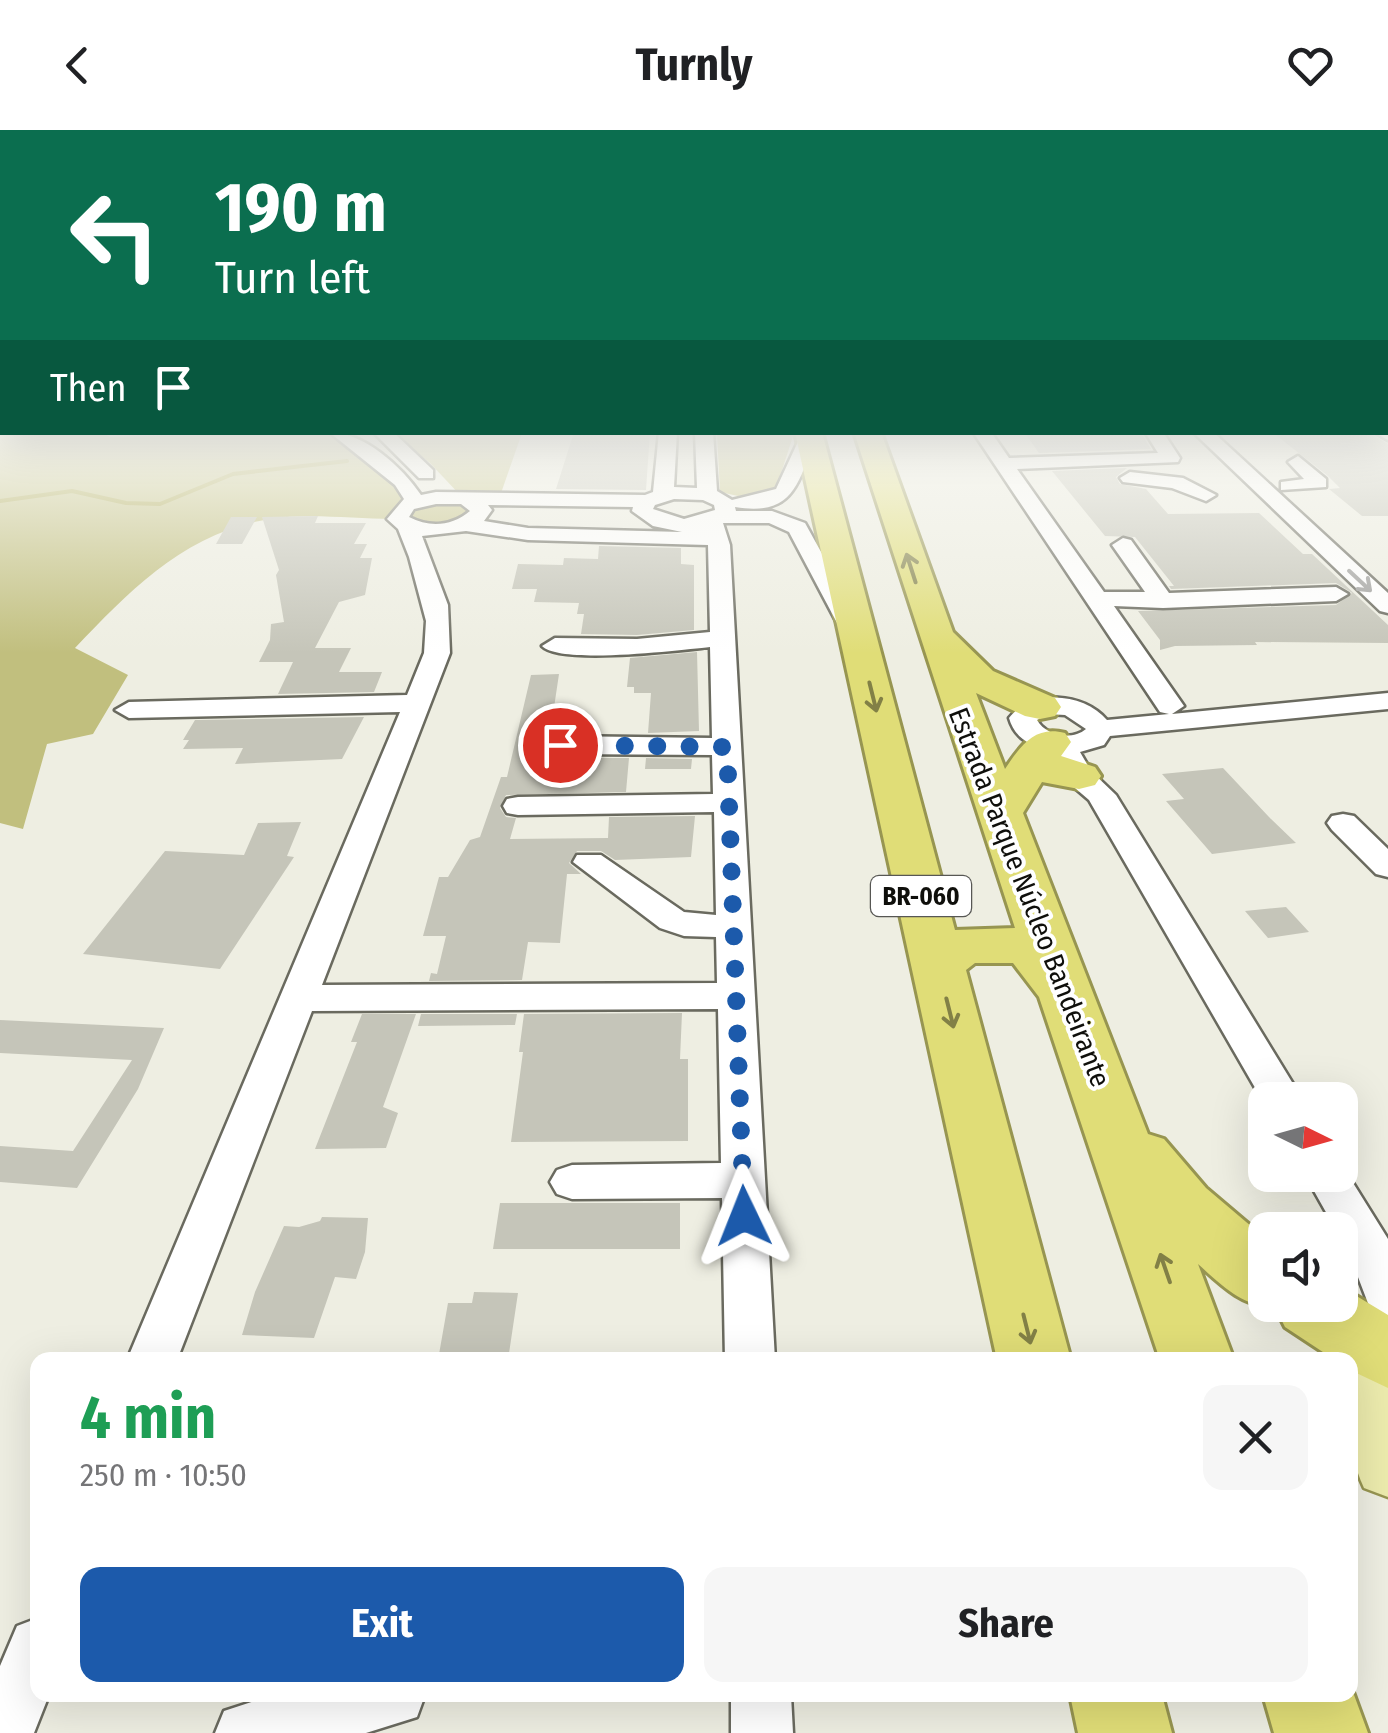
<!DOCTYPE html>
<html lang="en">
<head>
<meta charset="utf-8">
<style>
	:root { --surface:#fff; --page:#f6f6f6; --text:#202124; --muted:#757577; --accent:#1c5aab }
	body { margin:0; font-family:"Fira Sans Condensed",sans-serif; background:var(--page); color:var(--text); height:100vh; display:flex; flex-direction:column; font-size:38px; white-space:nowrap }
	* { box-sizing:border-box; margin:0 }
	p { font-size:32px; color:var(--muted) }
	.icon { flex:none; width:55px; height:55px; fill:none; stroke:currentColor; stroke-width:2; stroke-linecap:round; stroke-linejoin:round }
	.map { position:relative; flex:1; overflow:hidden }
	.details { position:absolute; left:30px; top:1222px; width:1328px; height:350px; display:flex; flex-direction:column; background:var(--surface); border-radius:20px; box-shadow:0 10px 40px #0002 }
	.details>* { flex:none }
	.hud { position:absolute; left:0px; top:0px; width:1390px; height:305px; box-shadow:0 10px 40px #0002; background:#0b6e4f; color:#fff; overflow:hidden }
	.needle { width:65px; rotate:95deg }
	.tools { position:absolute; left:1248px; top:952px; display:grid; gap:20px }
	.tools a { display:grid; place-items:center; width:110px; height:110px; border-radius:20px; background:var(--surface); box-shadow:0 10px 40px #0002; font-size:50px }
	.pin { position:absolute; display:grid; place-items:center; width:85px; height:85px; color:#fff; margin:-42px; border:5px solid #fff; border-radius:50%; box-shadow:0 2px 10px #0007 }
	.me { position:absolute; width:110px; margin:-55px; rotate:358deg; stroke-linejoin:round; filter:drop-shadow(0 0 8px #0008) }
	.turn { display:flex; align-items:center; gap:35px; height:210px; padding:0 50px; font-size:45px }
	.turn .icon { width:130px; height:130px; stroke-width:2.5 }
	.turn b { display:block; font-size:70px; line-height:85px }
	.then { display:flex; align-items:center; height:95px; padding:0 50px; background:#0003; gap:20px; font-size:38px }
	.round { display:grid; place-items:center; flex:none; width:105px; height:105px; border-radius:20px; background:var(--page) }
	.head { display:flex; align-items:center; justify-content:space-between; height:170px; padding:0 50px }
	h1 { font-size:60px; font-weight:700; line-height:75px; color:#1e9e55 }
	.action { display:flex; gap:20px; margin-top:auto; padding:20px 50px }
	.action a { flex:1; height:115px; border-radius:20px; background:var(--accent); color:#fff; font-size:40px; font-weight:700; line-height:115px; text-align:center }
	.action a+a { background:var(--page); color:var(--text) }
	header { display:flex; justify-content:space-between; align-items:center; height:130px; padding:0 50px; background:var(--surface); font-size:45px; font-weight:700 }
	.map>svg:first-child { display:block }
</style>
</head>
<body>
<header><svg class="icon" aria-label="back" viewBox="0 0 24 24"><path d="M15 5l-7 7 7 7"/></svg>Turnly<svg class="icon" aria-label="heart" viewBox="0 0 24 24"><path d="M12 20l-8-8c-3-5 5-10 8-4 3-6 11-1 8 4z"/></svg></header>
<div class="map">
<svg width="1388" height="1603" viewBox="0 0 1388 1603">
	<rect width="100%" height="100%" fill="#eeeee2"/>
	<path fill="#c1bf7e" d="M0,298l2,4h100l8,5 220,-4 46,33 26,30 -9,23c-40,0 -84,-6 -123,0 -84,13 -140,71 -195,129l53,27 -35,59 -46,10 -24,85 -23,-6z
		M392,303h130l-22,63 -40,-1 -30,-32z
		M717,303h77l-19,59 -37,4 -18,-4z
		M433,371l38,4 2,12 -39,9 -25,-7v-8z"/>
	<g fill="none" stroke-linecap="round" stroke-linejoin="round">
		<path stroke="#a8a448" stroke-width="4" d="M0,371l72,-10 54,12 34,1 73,-30 114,-13"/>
	</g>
	<path fill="#c5c5b9" d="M574,302h76l-4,58 -90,-1z
		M1024,302l119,4 8,13 -112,4z
		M1272,302h73l27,3 16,9v72h-26l-33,-27 11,-1 -12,-12z
		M1127,338l-11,9 4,7 26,5 22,25 91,-1 44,41h9l76,71v18l-133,-1 2,3 -82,1 -15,4v-10l-22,-29 198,-6 16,-12 -16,-10 -165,6 -2,-3h5l-39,-49 -30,-1 -53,-65z
		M318,386l-3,7h51l-12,21h13l-7,14h12l-7,37 -26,7 -24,46h36l-12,24h43l-8,20 -96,2 15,-32h-34l11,-22 1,-16 13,-2 -8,-47 3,-5 -17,-53z
		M231,387h26l-15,27h-26z
		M599,416l82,2v16l13,1v65l-57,5 -56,-1 3,-20h-7l2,-11 -45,-1 3,-13h-25l6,-25 45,1 1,-7 34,1z
		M697,522l2,79 -51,2 3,-40h-17v-6h-7l3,-29z
		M559,544l-7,47h7l-2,12 -10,4 -4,10 6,8 11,3h69l-3,34 -120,3 -6,13 6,9 10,1 -6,21 98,-1 1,-21 86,-1 -4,41 -76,3 -14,-9h-24l-8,12 12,11h-14l-7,69 -32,-1 -6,38 -93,1 2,-8 6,1 9,-38h-23l16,-59h9l22,-37 10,-3 21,-60h6l24,-102z
		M364,587l-22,42 -107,5 8,-16 -60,1 6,-9h-6l12,-20z
		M646,628l46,1 -1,10h-46z
		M1223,638l46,49 27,26 -84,11 -46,-53 18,-2 -22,-25z
		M301,692l-14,34 7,1 -74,112 -137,-15 82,-103 79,4 14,-32z
		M1286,777l23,25 -41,6 -23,-27z
		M682,883l-2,46h8v82l-177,1 12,-90h-4l5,-38z
		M362,884h54l-33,93 15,6 -12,35 -71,1 42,-107h-6z
		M421,884h96l-2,11 -97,1z
		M0,890l164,8 -26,61 -61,99 -77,-6v-36l73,5 59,-91 -132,-7z
		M500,1073h180v46h-187z
		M322,1087l46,1 -3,34 -9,27 -21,-2 -21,61 -72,-3 13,-43 29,-66 15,1 21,-6z
		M474,1162l44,1 -10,67h-70l10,-57h24z"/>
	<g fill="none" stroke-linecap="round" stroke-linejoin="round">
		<g stroke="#6a6a5f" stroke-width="5">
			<path id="minor" d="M1388,298v12l-14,-8h14z
				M329,302c35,0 73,35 92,63l15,-3 209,3 8,-3 6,-60h18l-3,55 23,1 -2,-56h18l4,59 15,9 44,-11 26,-56 10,-1 5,5c-20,44 -21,80 -82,70l1,4h36l33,12 61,110 -3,5h-18l-56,-106 -20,-9h-46l7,22 45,815h-50l-3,-162 -150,1 -15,-5 -7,-12 7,-12 15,-5 149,-2 -3,-154 -406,2 -135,349h-50l273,-648 -271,6 -14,-8 14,-8 278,-7 17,-42 2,-32 -17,-64 -11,-28 -11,-10 17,-20 -9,-14zM674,369l29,1 11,5 1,5 -31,9 -31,-10 2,-4zM436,374h25l9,7c-18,15 -40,17 -61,6l5,-8zM488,375l145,2 -1,4 21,15 29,6 -154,-4 -44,-7 8,-11zM466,401l62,9 180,5 2,87 -73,7 -82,-1 -13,8c18,19 139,4 168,1l2,91 -152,-2 -10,3 -4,6 4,6 10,3 152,1 1,39 -195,3 -11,2 -4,7 4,7 11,2 196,-3 2,103 -32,-3 -83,-57h-24l-4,7 87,66 24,8 32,1 1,46 -395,2 128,-332 -2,-48 -26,-69z
				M373,302h20l40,38v8h-14z
				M973,302h18l18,26 149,-5 -13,-21h18l17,26 -2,4 -161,7 87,123h41l-33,-47 11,-7 8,2 38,53 167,-6 12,7 -12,7 -173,7 -49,-2 70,100 -12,8 216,-21v16l-278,27 -6,9 -24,7 11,19 25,24 187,305h-38v5l-176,-305 -21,-18 -17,-31c-20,-5 -36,-12 -42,-33 23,-30 75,-25 98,2l62,-6 -9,-2zM1048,584l17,1 21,14c-14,12 -40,7 -49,-9z
				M1193,302h20l175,161v20l-8,-2z
				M1298,326l28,23v8l-45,3v-8l23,-3 -16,-17z
				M1130,342l53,6 33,17 -10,6 -34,-13 -49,-6 -3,-4z
				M1343,684l11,2 34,33v28l-12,-3 -44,-44 -5,-7 5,-7z
				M1340,1032l48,77v78l-17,-6 -31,-81h-4l-31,-55h35z
				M38,1488v77h11l-15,38h-34v-67l17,-40z
				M273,1565h152l-8,22 -51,16h-151l9,-22z
				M731,1565h60l2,38h-62z"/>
		</g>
		<g stroke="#979551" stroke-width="5">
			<path id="major" d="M1388,1216v151l-24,-9c-19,-41 -23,-94 1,-133z"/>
		</g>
		<g stroke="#979551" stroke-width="6">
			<path id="highway" d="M795,302h27l133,498 60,-2 -161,-496h27l72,200 40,39 62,27 6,9 -6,9 -15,3 -15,-3 -49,-23 29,76c16,-24 30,-44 60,-36l6,9 -10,14 34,11 6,9 -6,9 -16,4 -37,-7 -19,31 125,321 16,5 42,49 59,50v67h6c-27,4 -54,-24 -73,-41l36,96h-74l-121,-363 -26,-34h-38l-9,7 105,390h-74z
				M1340,1156l48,29v73l-38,-18v-10h-15l-50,-33 -11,-22h66z
				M1350,1554l18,49h-94l-11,-38h87z
				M1070,1565h92l10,38h-94z"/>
		</g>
		<use href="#minor" fill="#fff" fill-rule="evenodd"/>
		<use href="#major" fill="#ecebad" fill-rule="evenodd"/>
		<use href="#highway" fill="#e0dd77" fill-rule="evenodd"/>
	</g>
	<defs><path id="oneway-shaft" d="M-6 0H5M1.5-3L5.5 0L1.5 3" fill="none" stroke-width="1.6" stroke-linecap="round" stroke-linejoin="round" transform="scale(2.5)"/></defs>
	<g stroke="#828046">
		<use href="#oneway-shaft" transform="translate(911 438) rotate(-108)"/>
		<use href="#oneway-shaft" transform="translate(873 567) rotate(76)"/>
		<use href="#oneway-shaft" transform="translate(950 883) rotate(76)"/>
		<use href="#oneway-shaft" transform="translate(1165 1138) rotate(-109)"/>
		<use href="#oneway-shaft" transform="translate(1027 1199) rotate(76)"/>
	</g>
	<use stroke="#9f9f9d" href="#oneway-shaft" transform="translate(1360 451) rotate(43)"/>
	<linearGradient id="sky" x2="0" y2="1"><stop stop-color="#8eaea8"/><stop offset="0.57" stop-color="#f7f7f2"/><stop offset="1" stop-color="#f7f7f2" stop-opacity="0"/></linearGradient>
	<rect width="1388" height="523" fill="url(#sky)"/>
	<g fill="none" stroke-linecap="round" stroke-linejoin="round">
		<path stroke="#1c5aab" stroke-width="18" stroke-dasharray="0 32.4" d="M560,615l167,2 17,469"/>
	</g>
	<g text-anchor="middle" stroke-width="8" stroke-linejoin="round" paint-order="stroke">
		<rect fill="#fff" stroke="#575754" stroke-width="2.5" x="871" y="746" width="100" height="40" rx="8"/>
		<g font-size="25" font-weight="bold" fill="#0f0f0b">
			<text x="921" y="775">BR-060</text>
		</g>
		<g font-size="28" fill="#0f0f0b" stroke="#fff">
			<text transform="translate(1030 767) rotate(69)" y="10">Estrada Parque Núcleo Bandeirante</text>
		</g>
	</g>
</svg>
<div class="tools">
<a><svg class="needle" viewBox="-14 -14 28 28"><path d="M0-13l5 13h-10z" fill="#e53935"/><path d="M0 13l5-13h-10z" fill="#757577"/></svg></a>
<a><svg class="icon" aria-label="sound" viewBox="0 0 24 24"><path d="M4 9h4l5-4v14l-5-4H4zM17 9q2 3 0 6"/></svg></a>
</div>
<div class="pin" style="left:560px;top:615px;background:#d93025"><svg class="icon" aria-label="arrive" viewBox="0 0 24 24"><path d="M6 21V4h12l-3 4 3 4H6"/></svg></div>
<svg class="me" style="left:744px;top:1086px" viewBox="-20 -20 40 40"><path d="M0-17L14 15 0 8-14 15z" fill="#1c5aab" stroke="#fff" stroke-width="4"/></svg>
<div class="hud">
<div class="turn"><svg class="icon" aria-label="left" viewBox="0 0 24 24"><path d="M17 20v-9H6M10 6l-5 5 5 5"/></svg><div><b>190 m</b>Turn left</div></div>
<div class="then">Then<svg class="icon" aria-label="arrive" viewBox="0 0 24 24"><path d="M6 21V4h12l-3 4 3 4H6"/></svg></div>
</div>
<section class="details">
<div class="head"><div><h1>4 min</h1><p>250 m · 10:50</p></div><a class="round"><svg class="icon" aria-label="close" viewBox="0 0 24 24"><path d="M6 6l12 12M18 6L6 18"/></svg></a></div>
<div class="action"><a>Exit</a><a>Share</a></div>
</section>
</div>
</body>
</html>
